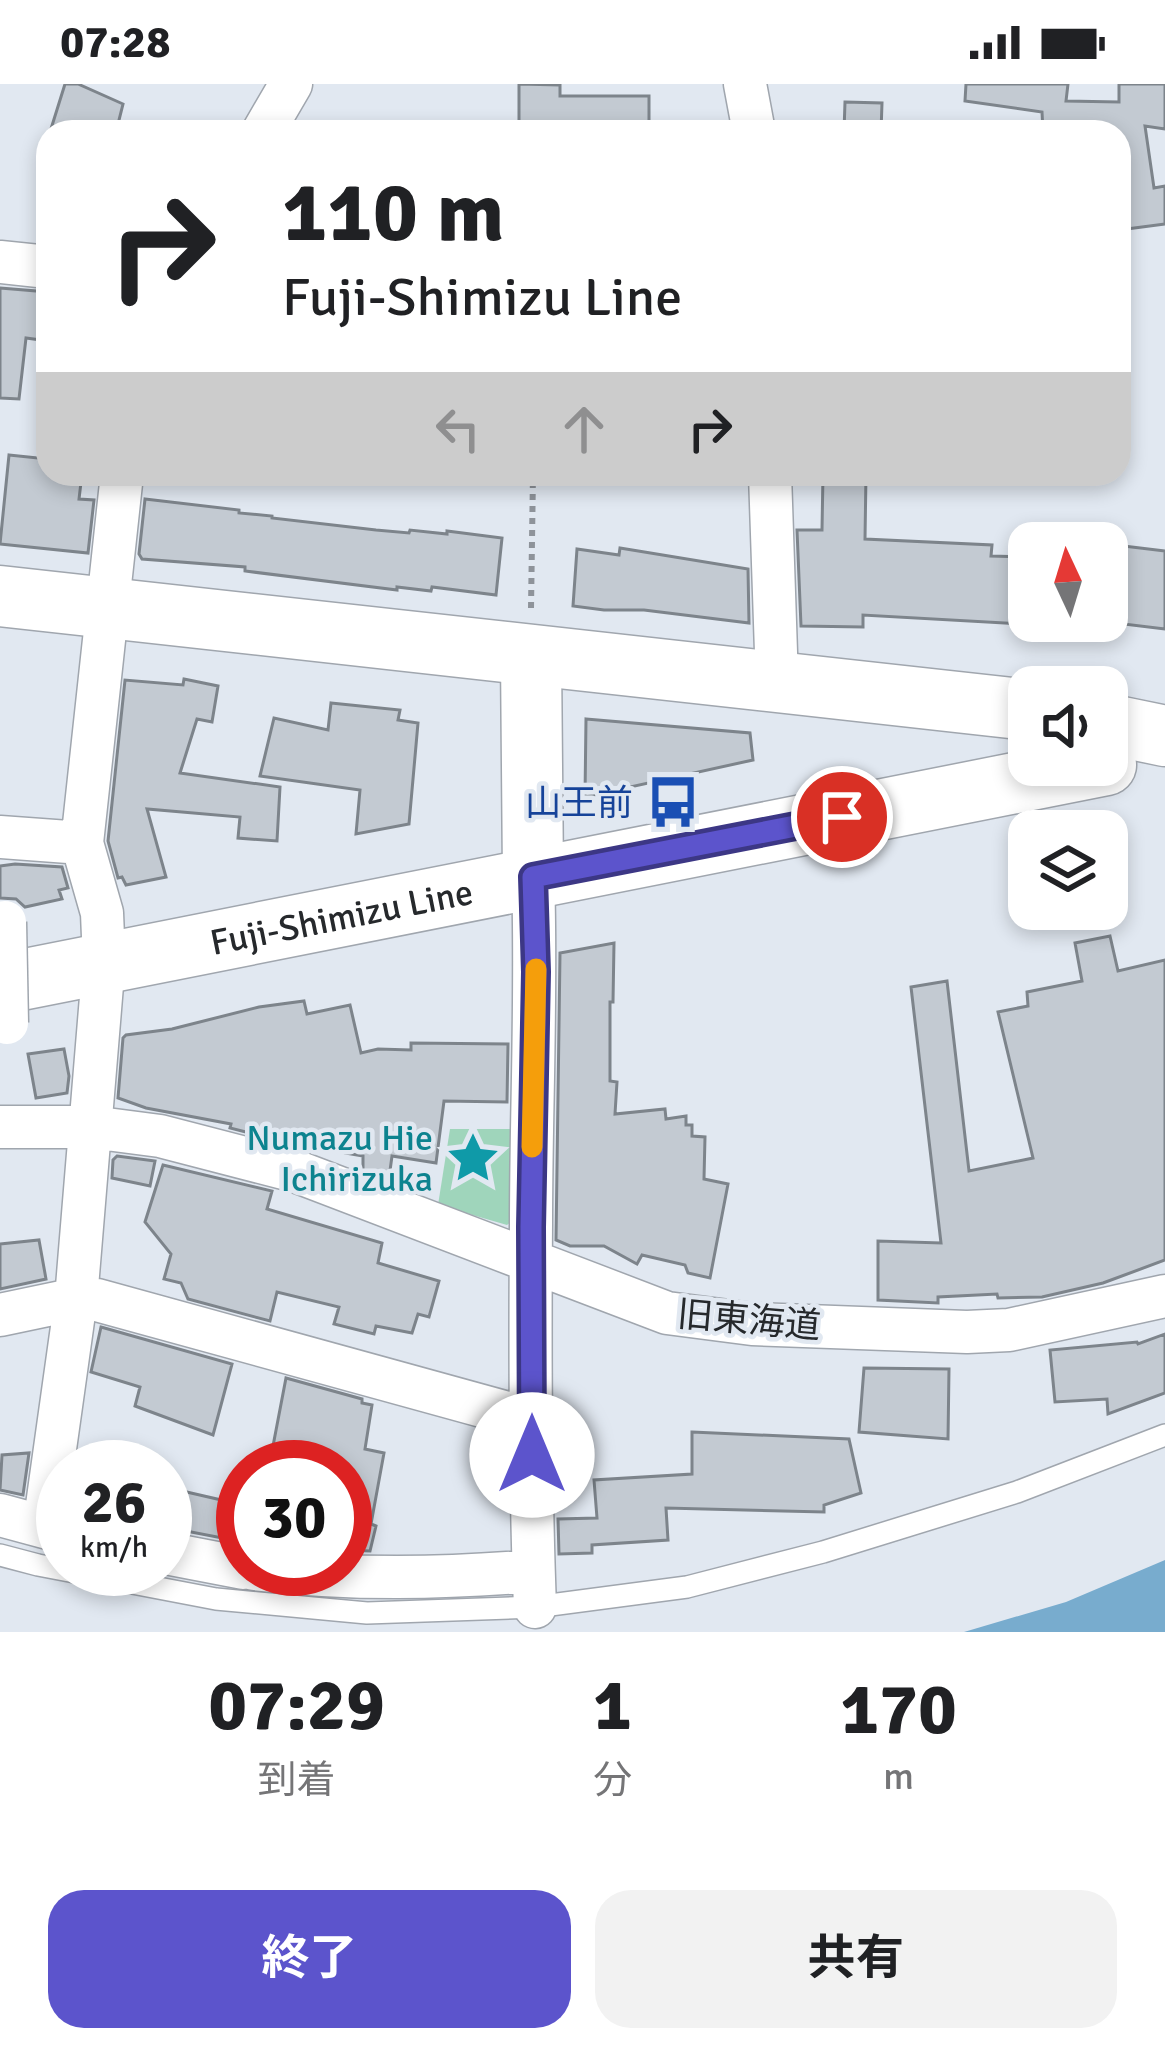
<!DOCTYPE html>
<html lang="ja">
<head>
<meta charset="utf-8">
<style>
	:root { --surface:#fff; --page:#f2f2f2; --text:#202124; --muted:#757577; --accent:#5c54cc }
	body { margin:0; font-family:Signika,"Noto Sans JP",sans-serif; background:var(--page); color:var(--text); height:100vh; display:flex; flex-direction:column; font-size:45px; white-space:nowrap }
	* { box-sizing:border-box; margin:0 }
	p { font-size:39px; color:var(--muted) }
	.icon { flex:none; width:66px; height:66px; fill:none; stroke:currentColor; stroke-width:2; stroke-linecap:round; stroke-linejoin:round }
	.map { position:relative; height:1548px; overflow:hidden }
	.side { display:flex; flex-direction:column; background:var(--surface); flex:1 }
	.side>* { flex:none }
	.banner { position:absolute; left:36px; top:36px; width:1095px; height:366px; border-radius:36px; box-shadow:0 6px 18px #0003; background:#fff; color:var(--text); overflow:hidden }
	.needle { width:78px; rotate:356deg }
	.tools { position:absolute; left:1008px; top:438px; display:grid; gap:24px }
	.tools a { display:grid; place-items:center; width:120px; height:120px; border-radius:24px; background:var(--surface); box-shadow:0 6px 18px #0003; font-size:60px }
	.speed { position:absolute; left:36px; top:1356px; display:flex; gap:24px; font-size:60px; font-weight:700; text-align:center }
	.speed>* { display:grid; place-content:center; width:156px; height:156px; border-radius:50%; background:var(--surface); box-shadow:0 6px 18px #0003; line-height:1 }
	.speed small { font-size:30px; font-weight:400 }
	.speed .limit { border:18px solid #d22; background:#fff; color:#111 }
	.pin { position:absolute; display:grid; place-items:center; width:102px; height:102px; color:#fff; margin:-51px; border:6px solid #fff; border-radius:50%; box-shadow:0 3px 12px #0007 }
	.me { position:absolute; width:132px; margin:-66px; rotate:0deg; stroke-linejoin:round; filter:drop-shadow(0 0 9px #0008) }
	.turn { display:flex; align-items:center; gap:42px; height:252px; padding:0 48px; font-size:54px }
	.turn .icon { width:156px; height:156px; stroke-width:2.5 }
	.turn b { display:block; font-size:84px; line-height:102px }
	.lanes { display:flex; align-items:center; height:114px; padding:0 48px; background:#0003; justify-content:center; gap:60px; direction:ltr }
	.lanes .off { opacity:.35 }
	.eta { display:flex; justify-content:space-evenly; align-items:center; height:204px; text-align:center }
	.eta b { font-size:72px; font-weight:700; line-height:84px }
	.primary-button { display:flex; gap:24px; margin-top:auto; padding:24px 48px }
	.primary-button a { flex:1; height:138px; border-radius:36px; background:var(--accent); color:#fff; font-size:48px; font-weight:700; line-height:138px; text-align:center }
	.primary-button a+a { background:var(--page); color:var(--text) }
	.status { display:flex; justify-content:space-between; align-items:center; height:84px; padding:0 60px; background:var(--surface); direction:ltr }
	.status svg { height:33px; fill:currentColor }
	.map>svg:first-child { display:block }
</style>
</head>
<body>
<div class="status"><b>07:28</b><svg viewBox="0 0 49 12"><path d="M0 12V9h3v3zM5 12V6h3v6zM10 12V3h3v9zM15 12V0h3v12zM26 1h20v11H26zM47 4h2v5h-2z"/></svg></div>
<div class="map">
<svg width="1165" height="1548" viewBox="0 0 1165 1548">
	<rect width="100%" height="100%" fill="#e1e8f1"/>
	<path fill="#9fd5bb" d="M450,1045h71v85l-14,11 -69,-20z"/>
	<path fill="#78acce" d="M1165,1476v72h-201l102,-30z"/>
	<path fill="#c3cad2" stroke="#7d848b" stroke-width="3" d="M65,0h13l45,20 -7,28h-66z
		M519,0l41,1v11h89v36h-130z
		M966,0h102l-2,17 53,1v-18h46v45l-20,-3 9,62 11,-2v38l-46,6v-98h-76l-1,-20 -77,-11z
		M845,18l37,1 -1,29h-37z
		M0,204l48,4v49l-22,-3 -7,61 -19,-1z
		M9,371l39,4v15h34l-3,25 15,1 -6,53 -88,-9z
		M823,390h43l-1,65 127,6 -1,11 34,1 -4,67 -158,-9v12l-62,-1 -4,-96h25z
		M145,415l94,11v3l33,3v2l104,12 33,3 1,-3 37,4v-3l55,7 -6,57 -64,-8 -1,4 -34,-4v3l-152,-19v-4l-103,-8 -3,-5z
		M1107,460l58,7v78l-58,-7z
		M620,464l128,21 1,54 -105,-13h-40l-31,-4 4,-57 42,6z
		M184,595l34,7 -6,36 -15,-3 -17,54 100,14 -3,54 -39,-3 2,-21 -93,-8 19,68 -40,8 -4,-8 -4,1 -10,-37 17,-161 58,5z
		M331,619l69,7 -2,10 20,3 -9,101 -53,10 4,-44 -100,-14 14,-58 54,12z
		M586,635l164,14 3,27 -168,37z
		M15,780l47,3 6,21 -9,2 3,9 -37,8 -9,-8 -16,-1v-32z
		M1110,852l8,35 47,-11v300l-62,23 -61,14 -44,1 -1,-4 -59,3v6l-60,-3v-59l63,2 -30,-256 36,-6 22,190 64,-13 -35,-146 30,-6 -1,-14 55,-11 -7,-38z
		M614,859l-1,59h-3v79l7,1 -2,32 50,-5 1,10 20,-3v9h6v11l13,1 -1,42 24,5 -18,94 -22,-5 -3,-8 -43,-10 -5,9 -33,-18h-34l-14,-6 4,-287z
		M304,917l3,13 43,-9 11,48 17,-4 33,1v-7l97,1 -1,58 -63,-1 -8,62 -44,-7 -3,22 -26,-8v-14l-17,-3 1,-2 -62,-9 -55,-14 1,-4 -85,-16 -28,-10 5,-60 3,-3 46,-6 87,-22z
		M64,965l5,27 -2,17 -31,5 -8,-44z
		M117,1072l38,5 -5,25 -38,-8 1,-18z
		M163,1081l109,26 -5,18 115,34 -4,20 61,18 -10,36 -11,-3 -6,19 -36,-7 -2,8 -40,-10 5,-17 -62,-15 -7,29 -82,-22 -7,-16 -17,-4 7,-25 -26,-32z
		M39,1156l7,39 -46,10v-45z
		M101,1243l131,37 -19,71 -78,-29 5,-19 -49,-15z
		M1165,1250v59l-57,21 -1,-15 -52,3 -5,-52 87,-8 1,2z
		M864,1284l85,1 -1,70 -89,-7z
		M286,1294l76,21v4l10,2 -7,44 19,4 -13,71 5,2 -6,25 -25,-1v-83h-76z
		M692,1348l157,7 12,54 -37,12v7l-158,-4 2,32 -76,5v8l-33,1 -1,-35 39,-1 -3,-38 98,-6z
		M29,1369l-6,42 -23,-5 2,-35z
		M165,1403l78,18v37l-78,-15z"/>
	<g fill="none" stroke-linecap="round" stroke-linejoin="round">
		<g stroke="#a0a6ae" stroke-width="24">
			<path id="lane" d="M0,1471l38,10 178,34 151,14 168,-6 152,-20 136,-35 194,-60 148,-57"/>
		</g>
		<g stroke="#a0a6ae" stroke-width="45">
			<path id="street" d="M745,0l9,48
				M263,48l28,-48
				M0,178l48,5
				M770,390l7,208
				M0,753l82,6
				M533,793c4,116 -2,231 -2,347 -1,127 -1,255 4,383
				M0,1043h91l69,9 135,35 372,142 85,11 215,8 42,-2 156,-34
				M0,1231l76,-16 21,1 436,120
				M0,1431l63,17
				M44,1443l32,-228 28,-338 -2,-48 -20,-70 40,-369
				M165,1469l78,15
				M254,1485c93,11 185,10 279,2"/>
		</g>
		<g stroke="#a0a6ae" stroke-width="63">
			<g id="secondary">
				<path d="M0,512l1029,114"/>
				<path d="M531,572l2,221"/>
				<path d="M1107,640l58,12"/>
				<path id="s1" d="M0,900l1106,-219"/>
			</g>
		</g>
		<path stroke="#8e939a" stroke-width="6" stroke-dasharray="6 6" stroke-linecap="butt" d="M531,524l2,-134"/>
		<use href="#lane" stroke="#fff" stroke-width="21"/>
		<use href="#street" stroke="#fff" stroke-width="42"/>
		<use href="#secondary" stroke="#fff" stroke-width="60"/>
		<g stroke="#a0a6ae" stroke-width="45" stroke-linecap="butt">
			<path id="street-bridge" d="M5,838l2,101"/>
		</g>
		<use href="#street-bridge" stroke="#fff" stroke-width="42"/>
	</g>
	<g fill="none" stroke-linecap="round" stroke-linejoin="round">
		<g stroke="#3c3785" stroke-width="30">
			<path id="route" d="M532,1371l-1,-228 5,-255 -3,-95 309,-60"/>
		</g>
		<use href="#route" stroke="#5c54cc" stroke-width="21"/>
		<path stroke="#f59e0b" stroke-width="21" d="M532,1063l4,-178"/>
	</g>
	<defs>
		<g id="bus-bare" transform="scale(4.14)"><path d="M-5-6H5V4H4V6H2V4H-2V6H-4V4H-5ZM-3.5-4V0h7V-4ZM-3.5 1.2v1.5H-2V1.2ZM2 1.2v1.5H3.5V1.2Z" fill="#1a4fb4" stroke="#e1e8f1" stroke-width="2.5" paint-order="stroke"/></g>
		<g id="sight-bare" transform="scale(4.14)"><path d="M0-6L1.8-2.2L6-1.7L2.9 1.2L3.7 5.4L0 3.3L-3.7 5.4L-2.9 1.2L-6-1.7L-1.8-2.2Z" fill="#0f9aa8" stroke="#e1e8f1" stroke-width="2.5" paint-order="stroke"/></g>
	</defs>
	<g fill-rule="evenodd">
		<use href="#bus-bare" x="673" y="718"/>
		<use href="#sight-bare" x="473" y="1074"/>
	</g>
	<g text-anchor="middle" stroke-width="9" stroke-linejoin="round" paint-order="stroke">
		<g font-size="36" fill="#164399" stroke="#e1e8f1" text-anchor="end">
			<text x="633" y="731">山王前</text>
		</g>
		<g font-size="36" fill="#26292c" stroke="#e1e8f1">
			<text dy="13" stroke="none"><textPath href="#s1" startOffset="348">Fuji-Shimizu Line</textPath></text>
			<text transform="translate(749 1235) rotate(5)" y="13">旧東海道</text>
		</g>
		<g font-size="36" fill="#0d838f" stroke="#e1e8f1" text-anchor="end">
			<text x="433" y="1066">Numazu Hie<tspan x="433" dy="41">Ichirizuka</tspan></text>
		</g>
	</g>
</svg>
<div class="tools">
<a><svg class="needle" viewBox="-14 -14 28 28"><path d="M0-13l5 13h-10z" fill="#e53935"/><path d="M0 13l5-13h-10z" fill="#757577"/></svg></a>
<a><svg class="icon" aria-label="sound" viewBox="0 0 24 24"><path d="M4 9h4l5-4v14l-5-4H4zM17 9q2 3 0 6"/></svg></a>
<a><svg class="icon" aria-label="layers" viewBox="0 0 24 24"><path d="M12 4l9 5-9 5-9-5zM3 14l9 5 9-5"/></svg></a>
</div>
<div class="speed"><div>26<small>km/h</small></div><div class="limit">30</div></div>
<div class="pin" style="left:842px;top:733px;background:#d93025"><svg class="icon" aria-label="arrive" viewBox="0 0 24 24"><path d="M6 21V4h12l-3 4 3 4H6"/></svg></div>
<svg class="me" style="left:532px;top:1371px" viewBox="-20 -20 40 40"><circle r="19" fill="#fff"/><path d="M0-13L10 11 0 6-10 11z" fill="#5c54cc"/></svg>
<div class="banner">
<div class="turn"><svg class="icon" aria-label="right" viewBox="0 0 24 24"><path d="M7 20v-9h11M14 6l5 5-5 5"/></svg><div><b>110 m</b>Fuji-Shimizu Line</div></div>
<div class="lanes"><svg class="icon off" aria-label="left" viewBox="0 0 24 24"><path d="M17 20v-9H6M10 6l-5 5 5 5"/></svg><svg class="icon off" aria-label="ahead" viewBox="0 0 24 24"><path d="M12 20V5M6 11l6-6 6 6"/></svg><svg class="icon" aria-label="right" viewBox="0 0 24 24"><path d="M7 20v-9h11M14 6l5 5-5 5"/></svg></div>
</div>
</div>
<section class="side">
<div class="eta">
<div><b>07:29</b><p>到着</p></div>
<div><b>1</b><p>分</p></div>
<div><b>170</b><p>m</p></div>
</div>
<div class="primary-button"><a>終了</a><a>共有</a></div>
</section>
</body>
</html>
